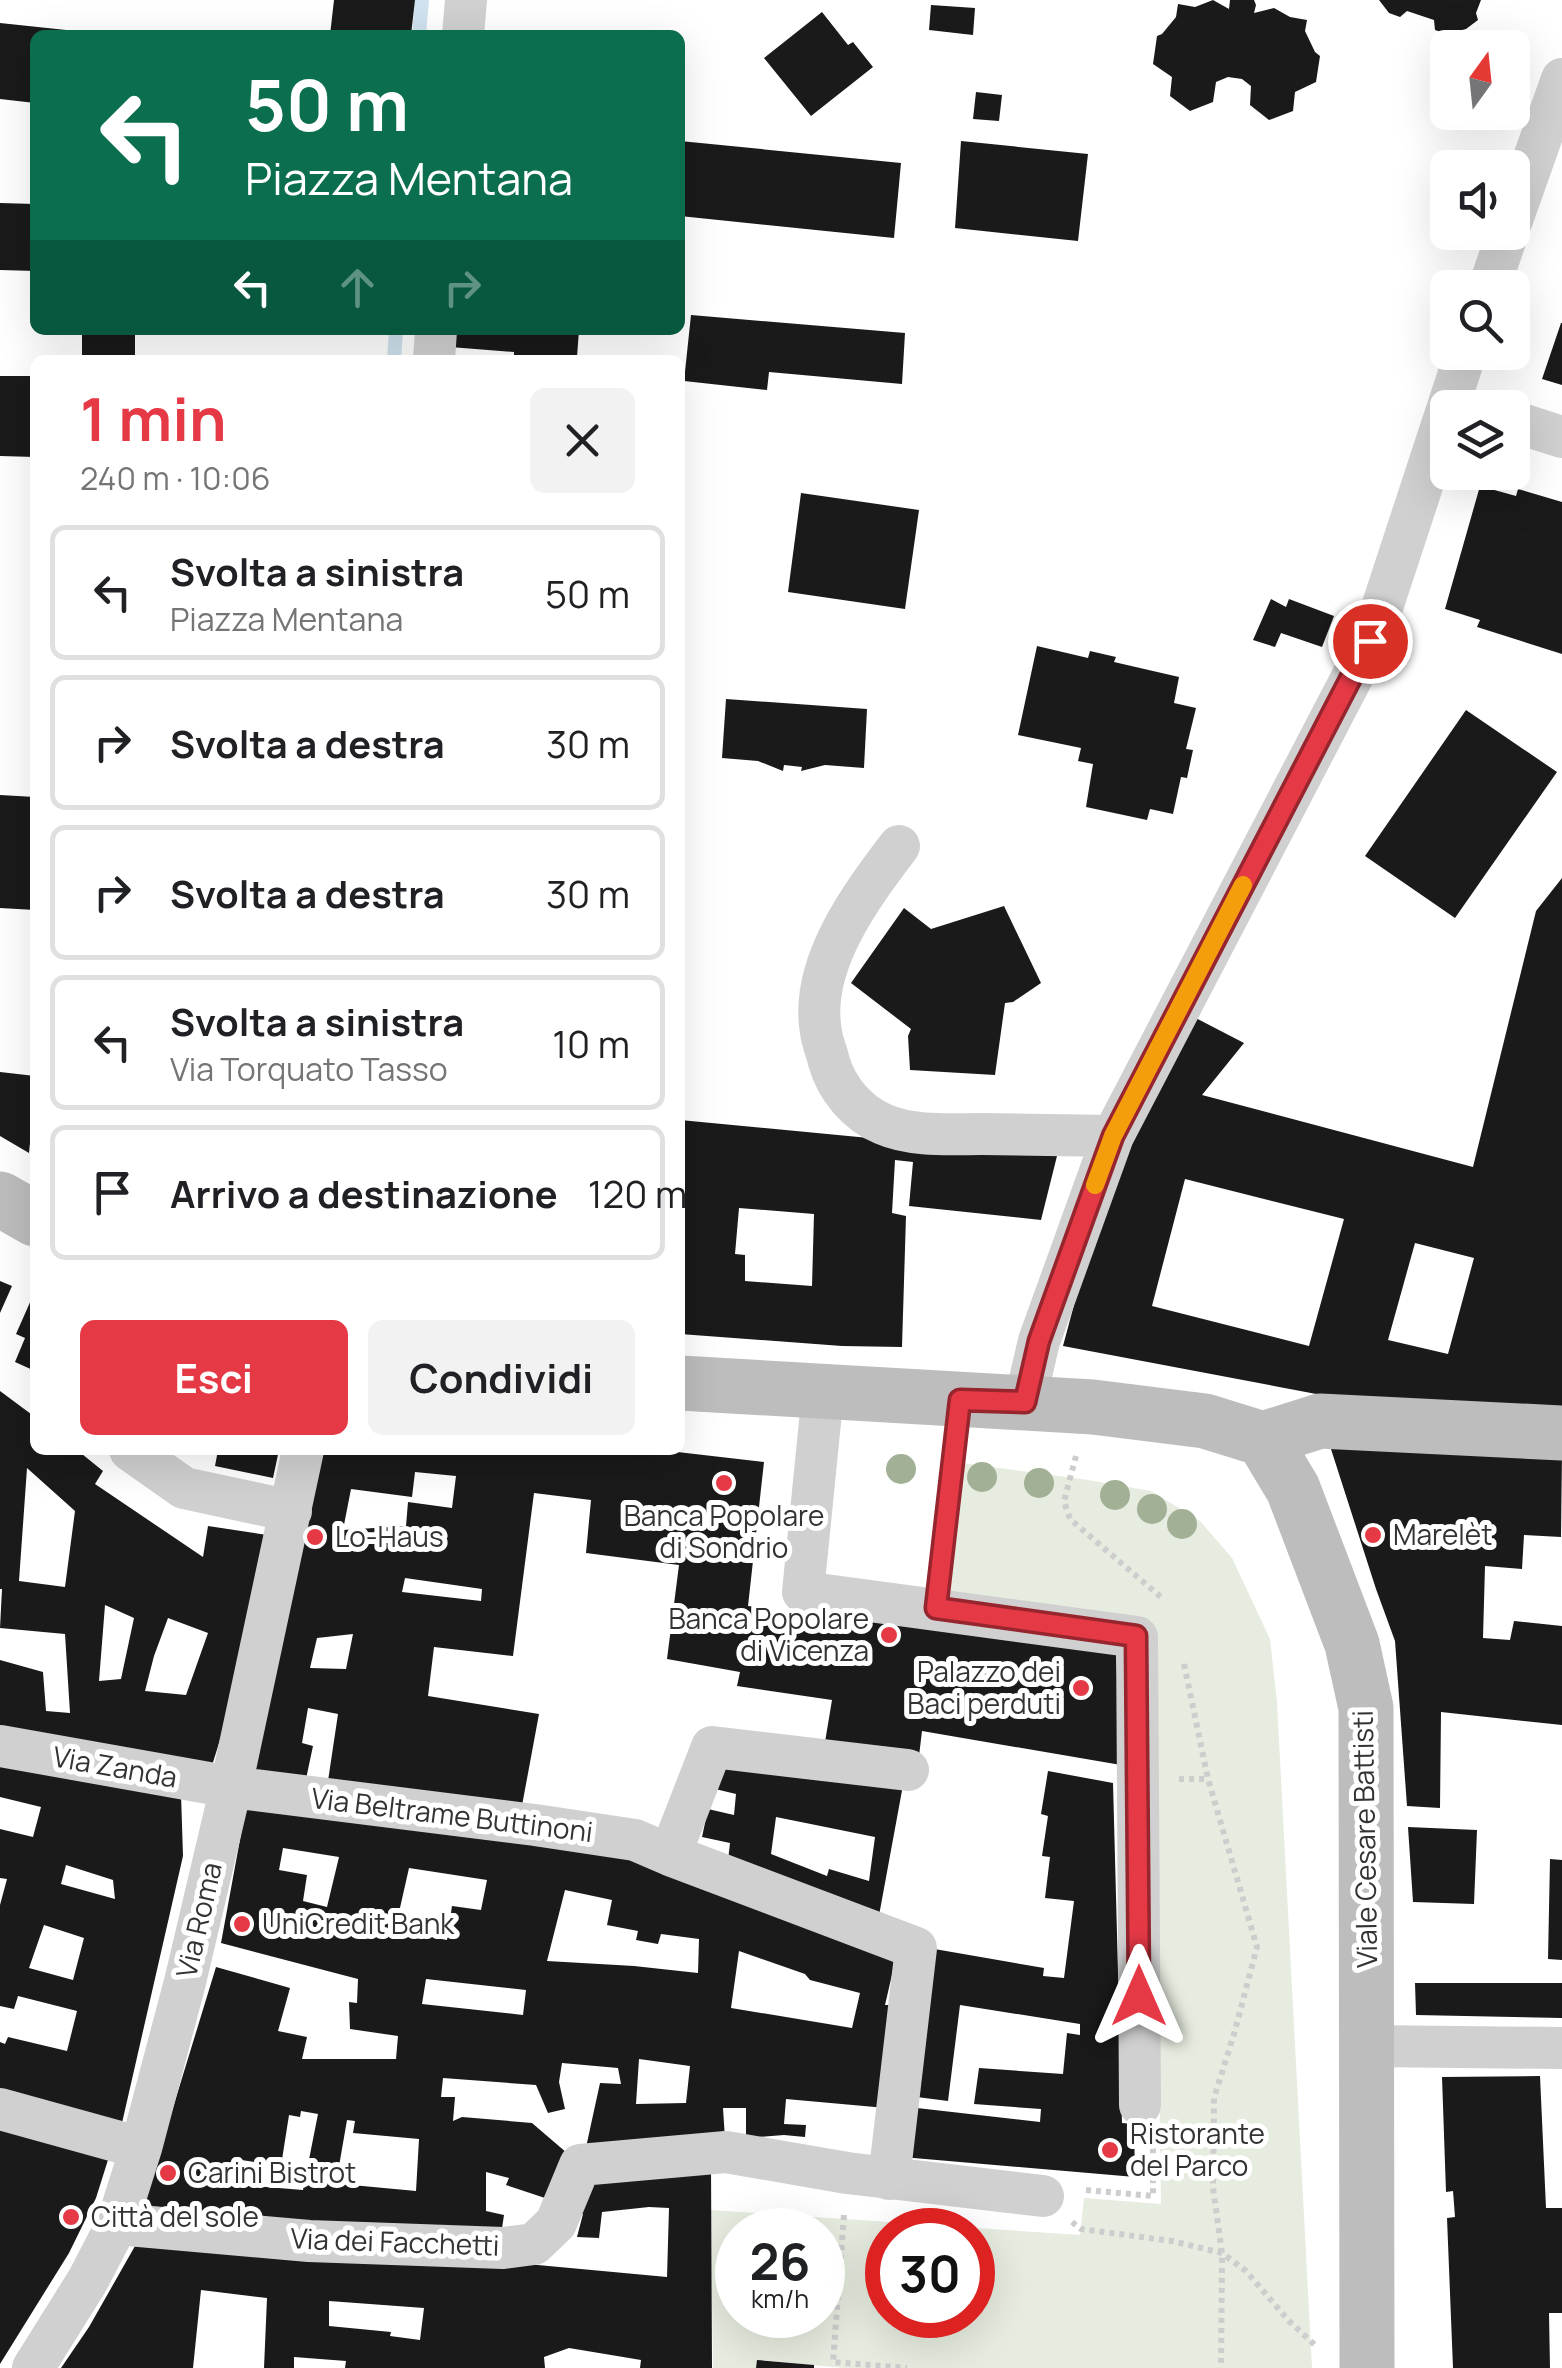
<!DOCTYPE html>
<html lang="it">
<head>
<meta charset="utf-8">
<style>
	:root { --surface:#fff; --page:#f2f2f2; --text:#202124; --muted:#757577; --line:#e0e0e0; --accent:#e63946 }
	body { margin:0; font-family:Manrope,sans-serif; background:var(--page); color:var(--text); height:100vh; display:flex; flex-direction:column; font-size:38px; white-space:nowrap }
	* { box-sizing:border-box; margin:0 }
	p { font-size:32px; color:var(--muted) }
	.icon { flex:none; width:55px; height:55px; fill:none; stroke:currentColor; stroke-width:2; stroke-linecap:round; stroke-linejoin:round }
	.map { position:relative; flex:1; overflow:hidden }
	.sheet { position:absolute; left:30px; top:355px; width:655px; height:1100px; display:flex; flex-direction:column; background:var(--surface); border-radius:15px; box-shadow:0 10px 40px #0002 }
	.sheet>* { flex:none }
	.top-card { position:absolute; left:30px; top:30px; width:655px; height:305px; border-radius:15px; box-shadow:0 10px 40px #0002; background:#0b6e4f; color:#fff; overflow:hidden }
	.needle { width:65px; rotate:15deg }
	.tools { position:absolute; left:1430px; top:30px; display:grid; gap:20px }
	.tools a { display:grid; place-items:center; width:100px; height:100px; border-radius:15px; background:var(--surface); box-shadow:0 10px 40px #0002; font-size:50px }
	.speed { position:absolute; left:715px; top:2208px; display:flex; gap:20px; font-size:50px; font-weight:700; text-align:center }
	.speed>* { display:grid; place-content:center; width:130px; height:130px; border-radius:50%; background:var(--surface); box-shadow:0 10px 40px #0002; line-height:1 }
	.speed small { font-size:25px; font-weight:400 }
	.speed .limit { border:15px solid #d22; background:#fff; color:#111 }
	.pin { position:absolute; display:grid; place-items:center; width:85px; height:85px; color:#fff; margin:-42px; border:5px solid #fff; border-radius:50%; box-shadow:0 2px 10px #0007 }
	.me { position:absolute; width:110px; margin:-55px; rotate:0deg; stroke-linejoin:round; filter:drop-shadow(0 0 8px #0008) }
	.turn { display:flex; align-items:center; gap:35px; height:210px; padding:0 50px; font-size:45px }
	.turn .icon { width:130px; height:130px; stroke-width:2.5 }
	.turn b { display:block; font-size:70px; line-height:85px }
	.lanes { display:flex; align-items:center; height:95px; padding:0 50px; background:#0003; justify-content:center; gap:50px; direction:ltr }
	.lanes .off { opacity:.35 }
	.round { display:grid; place-items:center; flex:none; width:105px; height:105px; border-radius:15px; background:var(--page) }
	.head { display:flex; align-items:center; justify-content:space-between; height:170px; padding:0 50px }
	h1 { font-size:60px; font-weight:700; line-height:75px; color:var(--accent) }
	.action { display:flex; gap:20px; margin-top:auto; padding:20px 50px }
	.action a { flex:1; height:115px; border-radius:15px; background:var(--accent); color:#fff; font-size:40px; font-weight:700; line-height:115px; text-align:center }
	.action a+a { background:var(--page); color:var(--text) }
	ul { padding:0; list-style:none }
	li { display:flex; align-items:center; gap:30px; height:135px; margin:0 20px 15px; padding:0 30px; border:5px solid var(--line); border-radius:15px }
	li div { flex:1 }
	li b { display:block; font-size:38px }
	li em { font-style:normal }
	.map>svg:first-child { display:block }
</style>
</head>
<body>
<div class="map">
<svg width="1562" height="2368" viewBox="0 0 1562 2368">
	<rect width="100%" height="100%" fill="#fff"/>
	<path fill="#e6ecdf" fill-rule="evenodd" d="M962,1463l126,17 63,11 49,30 32,37 38,81 7,63 35,666h-468l-86,-8 -2,8h-43l-2,-158 369,25 4,-37 77,6 -9,-583 -202,-25zM738,2230h84v85h-84zM888,2230h84v85h-84z"/>
	<g fill="none" stroke-linecap="round" stroke-linejoin="round">
		<path stroke="#cfe2ee" stroke-width="14" d="M419,35l3,-35
			M394,360l2,-30"/>
	</g>
	<path fill="#1a1a1a" fill-rule="evenodd" d="M334,0h81l-4,35h-81z
		M1213,0l16,9 1,-9h24l2,5 -2,8 20,-5 16,9 17,3 -2,11 10,21 5,4 -4,26 -21,10 -2,19 -24,9 -19,-15 1,-19 -9,-7 -14,-2 -12,5 -3,20 -23,9 -20,-15 2,-19 -19,-13 4,-28 5,-2 14,-17 2,-13 17,3z
		M1379,0h102l-5,13 2,7 -12,9 -19,5 -12,-4 -1,-10 -27,-9 -7,6 -11,-4z
		M931,5l44,3 -2,27 -44,-5z
		M822,12l26,33 5,-3 20,25 -62,49 -47,-58z
		M0,23l85,9 -1,3h-49v68l-35,-4z
		M976,92l26,3 -3,26 -26,-2z
		M680,141l221,22 -7,75 -214,-22z
		M961,141l127,13 -10,87 -123,-13z
		M0,203l35,1v67l-35,-1z
		M691,315l214,18 -3,51 -133,-12 -2,18 -83,-9z
		M1561,323h1v62l-20,-6z
		M82,330h53v30h-53z
		M451,330h128l-2,27 -28,-2 -1,5h-34v-8l-64,-5z
		M0,376h35v81l-35,-1z
		M1480,486l36,10 2,-7 44,13v152l-85,-27 3,-7 -35,-11z
		M801,493l118,17 -14,99 -117,-17z
		M1271,599l15,8 3,-8 45,17 -12,31 -41,-14 -6,14 -22,-7z
		M1037,646l51,12 2,-7 26,6 -2,5 65,15 -5,26 22,5 -10,41 7,1 -6,28 -6,-1 -8,37 -23,-5 -3,11 -61,-13 7,-43 -15,-3 3,-13 -63,-13z
		M726,699l141,10 -3,59 -39,-3 -24,6 1,-4 -18,-2 -1,6 -25,-10 -36,-3z
		M1466,710l91,62 -102,146 -90,-62z
		M0,795l35,2v113l-35,-2z
		M1562,878v532l-193,-6 -306,-58 50,-187 75,-145 56,29 -42,52 271,72 63,-256zM1185,1179l159,40 -35,127 -157,-40zM1415,1243l59,15 -26,96 -60,-14z
		M1004,906l37,77 -28,19 -8,1 -10,72 -85,-5 -2,-34 3,-7 -60,-46 53,-75 27,21z
		M0,1072l35,4v38l-2,-1 -4,40 -29,-17z
		M680,1120l377,36 -16,64 -132,-14 4,-44 -18,-2 -3,53 14,3 -4,131 -60,-1 -162,-12zM739,1208l75,6 -2,72 -67,-5v-26l-10,-1z
		M0,1281l12,5 -12,27z
		M35,1291v80l-20,-9 10,-24 -9,-4z
		M0,1391l35,26v33h42l26,21 -8,13 108,73 5,-31 59,9 -24,131 -33,106 -210,-39v-73l43,12 3,39 24,2 -5,-79 -65,-6 2,-39h-2zM27,1468l48,43 -10,76 -46,-6zM105,1605l29,13 -13,61 -22,2zM168,1618l40,15 -22,62 -41,-4 9,-35z
		M1330,1446l232,7 -1,84 -37,-2 -2,34 -37,-3 -2,72 27,2 4,-19 48,5v99l-121,-13 -1,96 -33,-2 -12,-165 -19,-52z
		M218,1450h61l-6,28 -58,-12z
		M316,1450h344l104,12 -16,144 223,26 145,20 5,113 -199,-34 -3,25 -94,-14 7,-42 -95,-14 3,-14 -73,-13 12,-94 -93,-12 5,-53 -57,-7 -21,163 -79,-9 -6,49 111,18 -18,97 -193,-30 10,-67 -30,-6 -6,35 11,3 -7,33 -52,-8zM415,1472l41,4 -4,32 -44,-6 -2,24 -63,4 8,-41 61,8zM405,1578l77,11 -1,12 -79,-9zM353,1634l-7,35 -36,-1 7,-30z
		M0,1758l181,36 2,62 -61,267 -122,-33v-48l5,2 3,-7 59,14 10,-40 -59,-15 -4,13 -14,-3v-101l7,-26 -7,-1v-49l33,8 8,-30 -41,-10zM66,1865l47,15 2,19 -54,-15zM44,1925l40,13 -11,42 -44,-12z
		M715,1762l188,23 -25,136 -151,-52 3,-26 -28,-6 6,-28 26,6 2,-21 -25,-6zM776,1817l99,20 -6,44 -40,-12 -2,7 -56,-22z
		M1048,1771l65,12 9,340 12,1 1,53 -233,-20 6,-50 132,15 1,-13 -67,-5 5,-36 84,6 4,-41 13,2v-11l-120,-19 -12,96 -39,-5 14,-149 121,21 -1,8 21,2 10,-77 -29,-3 5,-41 -8,-1 6,-40 -7,-2z
		M248,1796l403,60 246,97 -12,52h11l-10,103 -100,-9 -2,25 22,1 -1,12 -21,-2 -38,3v-30h-23l2,31 -140,13 15,-69 21,1 -3,-16 -56,-5 -3,19 6,27 -17,4 -12,-28 -93,-7 -2,19h14l-2,24 9,-4 70,6 35,30 -19,46 -42,-14 3,-7 -23,-6v39l18,4 -3,20 -359,-26 74,-242 74,21 -12,43 29,6 -5,22h94l2,-23 -48,-7 -1,-27 8,1 1,-24 -137,-36zM283,1848l56,9 -12,50 -24,-6 4,-26 -28,-5zM409,1868l78,12 -6,30 -29,-4 -5,34 -52,-10zM565,1890l47,10 -5,25 31,6 -2,9 22,4 3,-10 38,5 -1,34 -64,-7 -87,-5zM739,1951l66,23 5,6 50,13 -8,35 -121,-20zM426,1979l100,11 -3,25 -101,-11zM639,2059l51,7 -4,37 -50,1zM301,2111l17,3 -15,76 -73,-6 5,-25 46,7 8,-51 11,2zM347,2120l8,1 -2,12 66,6 -3,52 -75,-7 2,-10 -5,-2z
		M1408,1827l69,3 -3,74 -61,-2z
		M1550,1859l12,1v100l-14,-1z
		M1415,1983h147v35l-146,-3z
		M1540,2076l6,132h16v105h-13l1,55h-97l-6,-150 8,-1 -2,-26 -7,1 -4,-115z
		M0,2112l113,32 -17,54 -27,55 -69,111z
		M711,2165l1,203h-72l1,-8 -72,-12 -25,9 1,11h-200l1,-7 -52,-4v11h-30l3,-70 -66,-8 -8,78h-132l28,-41 50,-88 300,17 228,21 2,-69 -20,-1 -47,5 -3,26 -22,-1 6,-23 -10,1 10,-31zM329,2301l95,7 -4,32 -30,-4 1,-4 -62,-6z
		M757,2360l57,5v3h-58z"/>
	<g fill="none" stroke-linecap="round" stroke-linejoin="round">
		<path stroke="#cdcdcd" stroke-width="6" stroke-dasharray="5 5" stroke-linecap="butt" d="M1076,1456l-12,45 6,18 92,79
			M1184,1664l24,115 49,168 -23,87 -20,64 -1,90 9,65 -1,115
			M1179,1779h29
			M1086,2190l67,6v-51
			M844,2215l-11,147 74,6
			M1072,2222l9,7 91,12 50,12 24,18 43,50 27,25"/>
		<path stroke="#d0d0d0" stroke-width="20" d="M936,1608l24,-206"/>
		<path stroke="#d0d0d0" stroke-width="42" d="M463,35l3,-35
			M1512,220l50,-141
			M1489,288l19,-56
			M434,360l2,-30
			M1512,421l50,16
			M899,846c-38,50 -90,119 -78,186 1,10 6,20 8,30 8,27 28,51 54,62 29,13 68,10 99,10 44,1 87,1 131,2
			M823,1392l-20,200 334,45 3,468
			M1025,1401l14,-60 74,-205 258,-495 95,-289
			M130,1450l54,38 107,23
			M0,1746l231,41 304,38 100,15 35,15 42,-108 196,23
			M670,1855l246,93 -27,231
			M1367,2046l195,2
			M0,2109l141,39
			M117,2224l192,17 194,7 31,-4 22,-21 24,-58 146,-13 121,21 196,23
			M33,2368l55,-88 29,-56 24,-76 44,-166 46,-195 72,-337"/>
		<path stroke="#bdbdbd" stroke-width="55" d="M0,1199l35,20
			M680,1383l413,24 112,14 58,18 30,50 59,155 14,64 1,660
			M1263,1439l57,-18 242,12"/>
	</g>
	<g fill="#a2b095">
		<circle cx="901" cy="1469" r="15"/>
		<circle cx="982" cy="1477" r="15"/>
		<circle cx="1039" cy="1483" r="15"/>
		<circle cx="1115" cy="1495" r="15"/>
		<circle cx="1152" cy="1509" r="15"/>
		<circle cx="1182" cy="1524" r="15"/>
	</g>
	<g fill="none" stroke-linecap="round" stroke-linejoin="round">
		<g stroke="#96252e" stroke-width="25">
			<path id="route" d="M1139,1996l-3,-360 -200,-28 24,-208 65,2 14,-61 74,-205 257,-495"/>
		</g>
		<use href="#route" stroke="#e63946" stroke-width="18"/>
		<path stroke="#f59e0b" stroke-width="18" d="M1095,1185l18,-49 130,-251"/>
	</g>
	<g fill="#e63946" stroke="#fff" stroke-width="4">
		<circle cx="724" cy="1483" r="10"/>
		<circle cx="1373" cy="1535" r="10"/>
		<circle cx="315" cy="1537" r="10"/>
		<circle cx="889" cy="1635" r="10"/>
		<circle cx="1081" cy="1688" r="10"/>
		<circle cx="242" cy="1924" r="10"/>
		<circle cx="1110" cy="2150" r="10"/>
		<circle cx="168" cy="2173" r="10"/>
		<circle cx="71" cy="2217" r="10"/>
	</g>
	<g text-anchor="middle" stroke-width="10" stroke-linejoin="round" paint-order="stroke">
		<g font-size="28" fill="#333" stroke="#fff" text-anchor="start">
			<text x="724" y="1526" text-anchor="middle">Banca Popolare<tspan x="724" dy="32">di Sondrio</tspan></text>
			<text x="1393" y="1545">Marelèt</text>
			<text x="335" y="1547">Lo-Haus</text>
			<text x="869" y="1629" text-anchor="end">Banca Popolare<tspan x="869" dy="32">di Vicenza</tspan></text>
			<text x="1061" y="1682" text-anchor="end">Palazzo dei<tspan x="1061" dy="32">Baci perduti</tspan></text>
			<text x="262" y="1934">UniCredit Bank</text>
			<text x="1130" y="2144">Ristorante<tspan x="1130" dy="32">del Parco</tspan></text>
			<text x="188" y="2183">Carini Bistrot</text>
			<text x="91" y="2227">Città del sole</text>
		</g>
		<g font-size="28" fill="#333" stroke="#fff">
			<text transform="translate(115 1767) rotate(10)" y="10">Via Zanda</text>
			<text transform="translate(452 1815) rotate(7)" y="10">Via Beltrame Buttinoni</text>
			<text transform="translate(1365 1839) rotate(-91)" y="10">Viale Cesare Battisti</text>
			<text transform="translate(199 1920) rotate(-77)" y="10">Via Roma</text>
			<text transform="translate(395 2242) rotate(2)" y="10">Via dei Facchetti</text>
		</g>
	</g>
</svg>
<div class="tools">
<a><svg class="needle" viewBox="-14 -14 28 28"><path d="M0-13l5 13h-10z" fill="#e53935"/><path d="M0 13l5-13h-10z" fill="#757577"/></svg></a>
<a><svg class="icon" aria-label="sound" viewBox="0 0 24 24"><path d="M4 9h4l5-4v14l-5-4H4zM17 9q2 3 0 6"/></svg></a>
<a><svg class="icon" aria-label="search" viewBox="0 0 24 24"><circle cx="10" cy="10" r="6"/><path d="M15 15l6 6"/></svg></a>
<a><svg class="icon" aria-label="layers" viewBox="0 0 24 24"><path d="M12 4l9 5-9 5-9-5zM3 14l9 5 9-5"/></svg></a>
</div>
<div class="speed"><div>26<small>km/h</small></div><div class="limit">30</div></div>
<div class="pin" style="left:1370px;top:641px;background:#d93025"><svg class="icon" aria-label="arrive" viewBox="0 0 24 24"><path d="M6 21V4h12l-3 4 3 4H6"/></svg></div>
<svg class="me" style="left:1139px;top:1996px" viewBox="-20 -20 40 40"><path d="M0-17L14 15 0 8-14 15z" fill="#e63946" stroke="#fff" stroke-width="4"/></svg>
<div class="top-card">
<div class="turn"><svg class="icon" aria-label="left" viewBox="0 0 24 24"><path d="M17 20v-9H6M10 6l-5 5 5 5"/></svg><div><b>50 m</b>Piazza Mentana</div></div>
<div class="lanes"><svg class="icon" aria-label="left" viewBox="0 0 24 24"><path d="M17 20v-9H6M10 6l-5 5 5 5"/></svg><svg class="icon off" aria-label="ahead" viewBox="0 0 24 24"><path d="M12 20V5M6 11l6-6 6 6"/></svg><svg class="icon off" aria-label="right" viewBox="0 0 24 24"><path d="M7 20v-9h11M14 6l5 5-5 5"/></svg></div>
</div>
<section class="sheet">
<div class="head"><div><h1>1 min</h1><p>240 m · 10:06</p></div><a class="round"><svg class="icon" aria-label="close" viewBox="0 0 24 24"><path d="M6 6l12 12M18 6L6 18"/></svg></a></div>
<ul>
<li><svg class="icon" aria-label="left" viewBox="0 0 24 24"><path d="M17 20v-9H6M10 6l-5 5 5 5"/></svg><div><b>Svolta a sinistra</b><p>Piazza Mentana</p></div><em>50 m</em></li>
<li><svg class="icon" aria-label="right" viewBox="0 0 24 24"><path d="M7 20v-9h11M14 6l5 5-5 5"/></svg><div><b>Svolta a destra</b></div><em>30 m</em></li>
<li><svg class="icon" aria-label="right" viewBox="0 0 24 24"><path d="M7 20v-9h11M14 6l5 5-5 5"/></svg><div><b>Svolta a destra</b></div><em>30 m</em></li>
<li><svg class="icon" aria-label="left" viewBox="0 0 24 24"><path d="M17 20v-9H6M10 6l-5 5 5 5"/></svg><div><b>Svolta a sinistra</b><p>Via Torquato Tasso</p></div><em>10 m</em></li>
<li><svg class="icon" aria-label="arrive" viewBox="0 0 24 24"><path d="M6 21V4h12l-3 4 3 4H6"/></svg><div><b>Arrivo a destinazione</b></div><em>120 m</em></li>
</ul>
<div class="action"><a>Esci</a><a>Condividi</a></div>
</section>
</div>
</body>
</html>
